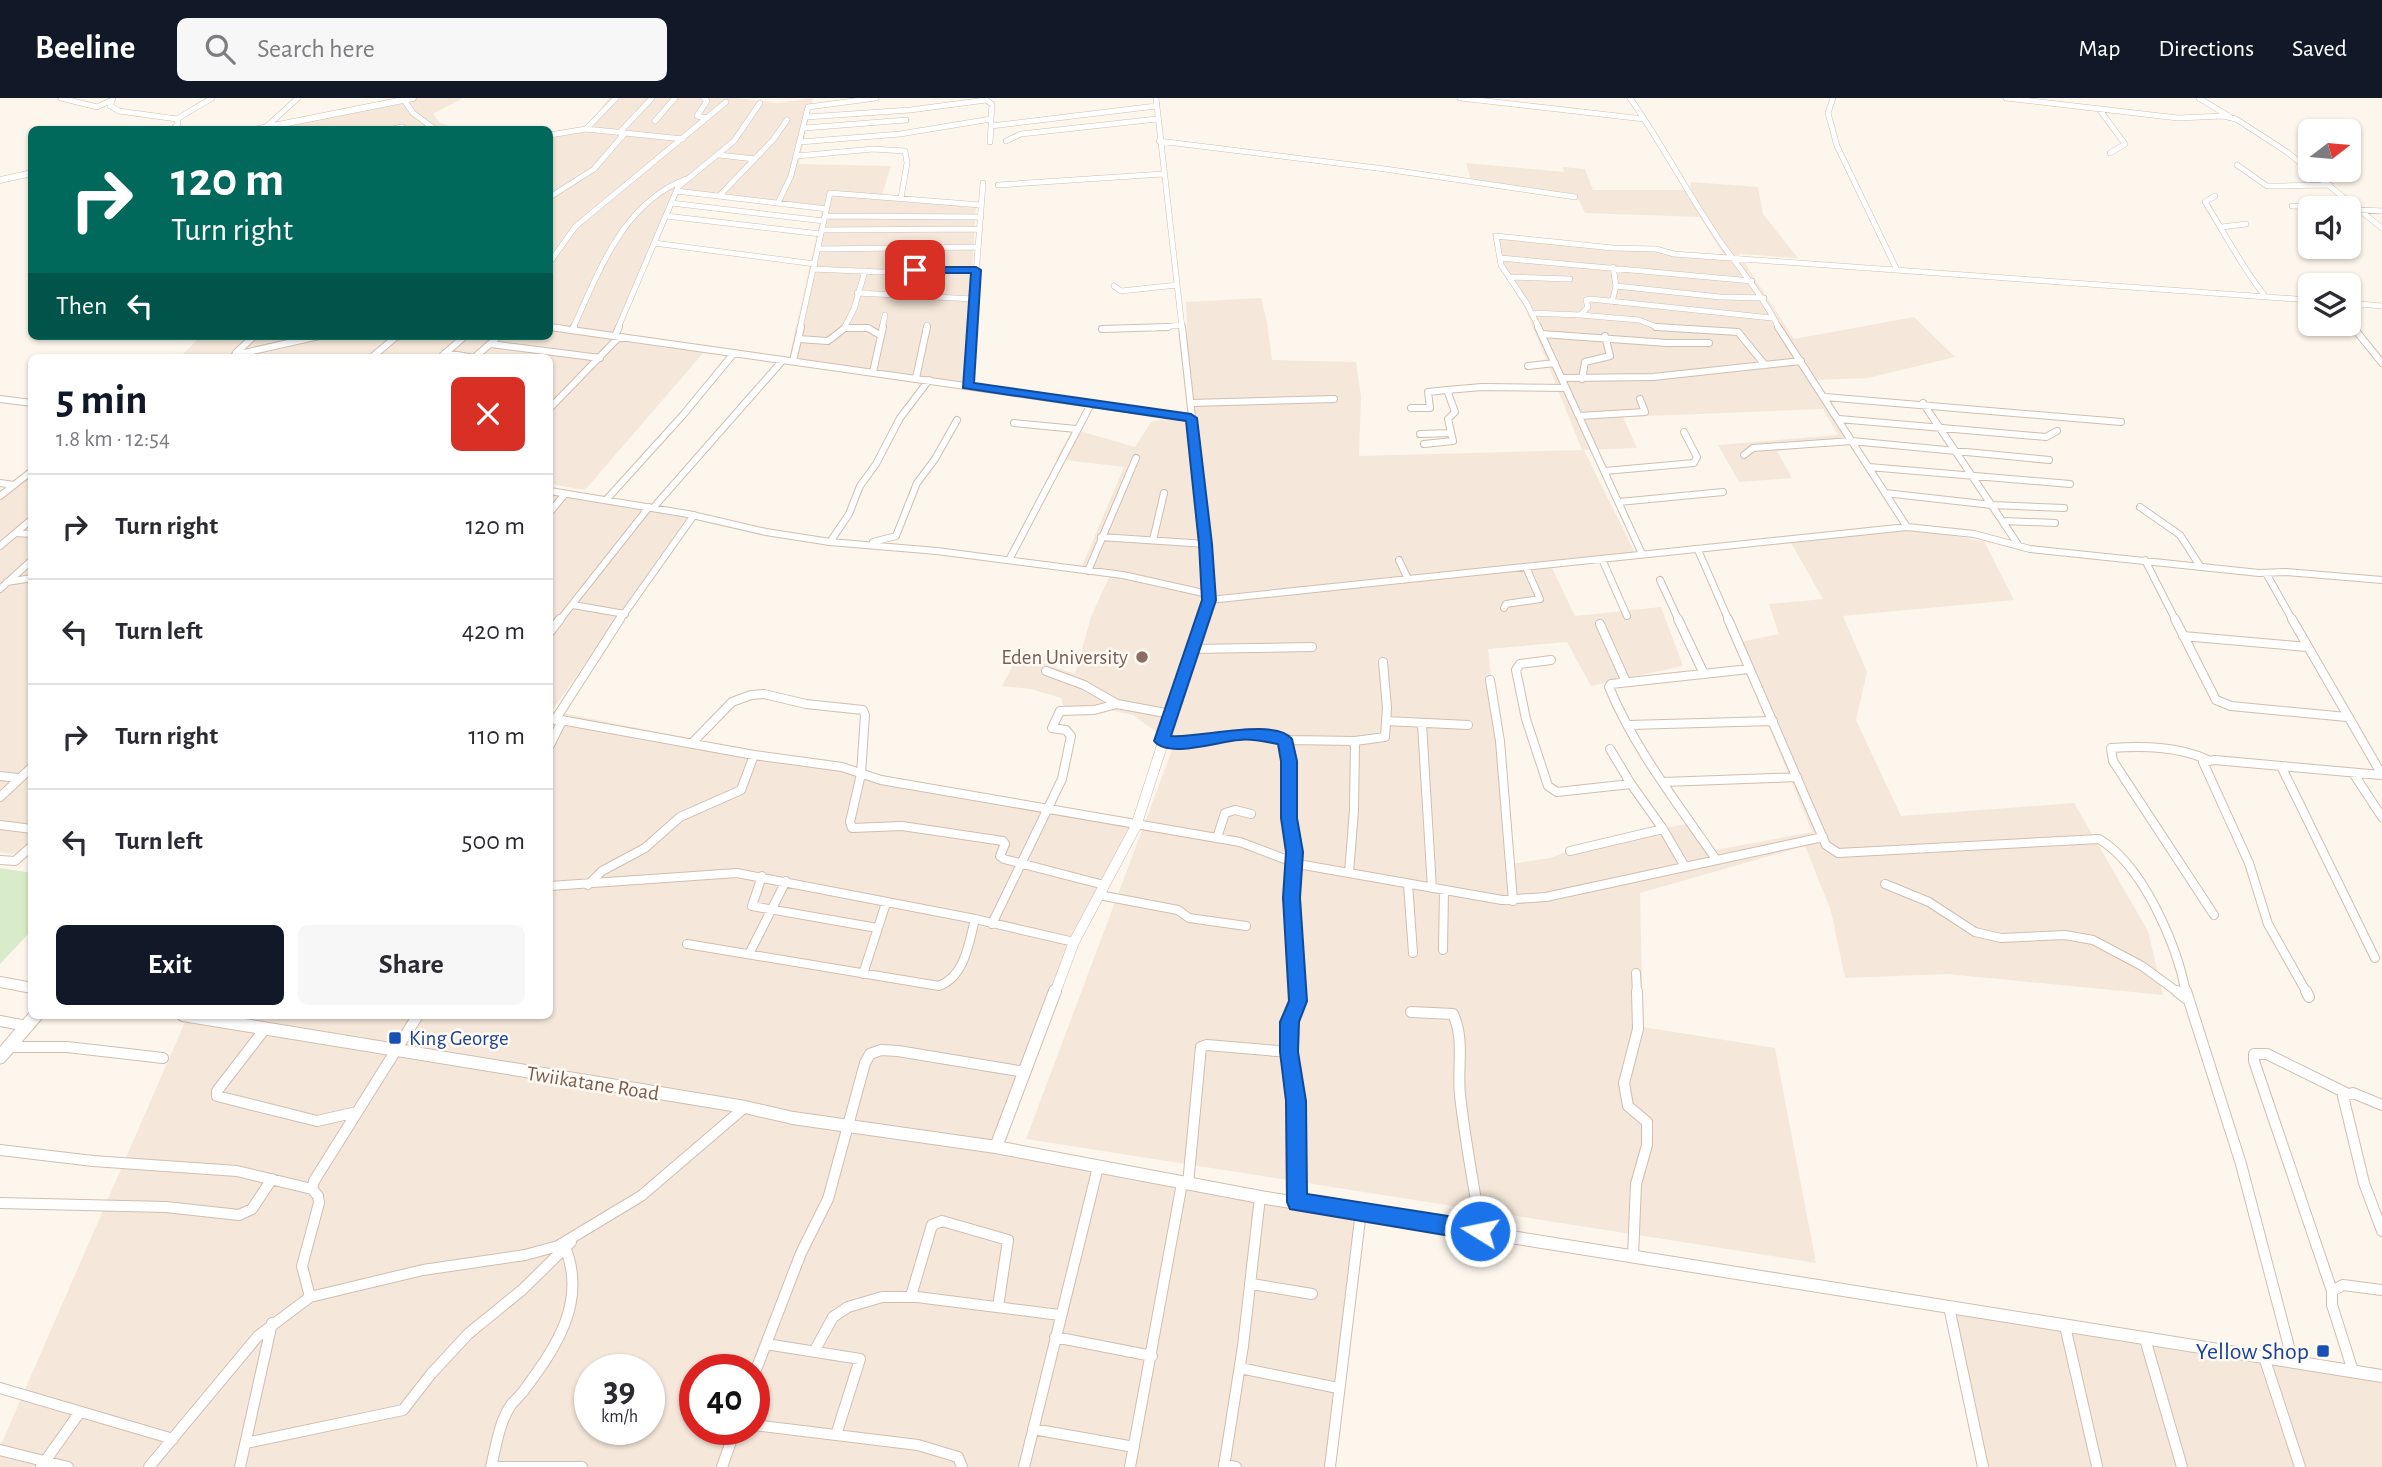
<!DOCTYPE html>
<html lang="en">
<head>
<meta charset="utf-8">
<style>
	:root { --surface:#fff; --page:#f7f7f7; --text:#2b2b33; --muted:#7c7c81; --line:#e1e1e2; --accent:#111827 }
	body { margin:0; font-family:"Alegreya Sans",sans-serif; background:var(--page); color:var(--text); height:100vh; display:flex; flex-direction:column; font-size:26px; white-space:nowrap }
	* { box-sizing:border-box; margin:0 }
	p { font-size:23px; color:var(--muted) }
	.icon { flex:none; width:38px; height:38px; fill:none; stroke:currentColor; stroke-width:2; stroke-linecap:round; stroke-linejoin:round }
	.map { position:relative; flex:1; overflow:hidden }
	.panel { position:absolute; left:28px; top:256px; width:525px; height:665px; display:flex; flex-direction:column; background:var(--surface); border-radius:10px; box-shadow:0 2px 5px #0004 }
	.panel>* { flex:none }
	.top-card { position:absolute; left:28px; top:28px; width:525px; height:214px; border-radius:10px; box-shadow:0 2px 5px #0004; background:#00695c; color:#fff; overflow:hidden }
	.needle { width:46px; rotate:74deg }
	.tools { position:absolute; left:2298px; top:21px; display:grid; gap:14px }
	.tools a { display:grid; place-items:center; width:63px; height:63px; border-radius:10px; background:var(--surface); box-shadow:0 2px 5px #0004; font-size:35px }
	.speed { position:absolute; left:574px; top:1256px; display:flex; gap:14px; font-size:35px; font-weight:700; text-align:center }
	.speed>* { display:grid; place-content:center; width:91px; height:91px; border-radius:50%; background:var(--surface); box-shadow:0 2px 5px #0004; line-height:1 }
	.speed small { font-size:18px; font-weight:400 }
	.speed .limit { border:10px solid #d22; background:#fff; color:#111 }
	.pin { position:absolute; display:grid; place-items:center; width:60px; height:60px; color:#fff; margin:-30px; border-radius:14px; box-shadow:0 4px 10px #0006 }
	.me { position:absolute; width:77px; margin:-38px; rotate:280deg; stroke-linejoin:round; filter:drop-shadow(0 0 5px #0008) }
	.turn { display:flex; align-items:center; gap:24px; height:147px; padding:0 28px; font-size:32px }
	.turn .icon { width:91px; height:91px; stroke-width:2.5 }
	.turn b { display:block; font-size:49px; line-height:60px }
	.then { display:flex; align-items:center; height:66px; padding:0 28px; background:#0003; gap:14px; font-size:26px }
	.round { display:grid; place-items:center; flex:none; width:74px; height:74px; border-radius:10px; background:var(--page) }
	.summary { display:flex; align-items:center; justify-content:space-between; height:119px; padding:0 28px }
	h1 { font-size:42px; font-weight:700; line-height:52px; color:var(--accent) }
	.action { display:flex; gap:14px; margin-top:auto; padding:14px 28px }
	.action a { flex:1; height:80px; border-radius:10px; background:var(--accent); color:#fff; font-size:28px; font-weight:700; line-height:80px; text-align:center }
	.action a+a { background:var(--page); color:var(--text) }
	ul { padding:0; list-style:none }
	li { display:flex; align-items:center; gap:21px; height:105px; padding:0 28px; border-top:2px solid var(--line) }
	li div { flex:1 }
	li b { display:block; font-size:26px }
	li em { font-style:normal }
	header { display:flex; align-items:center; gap:42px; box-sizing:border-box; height:98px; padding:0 35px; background:var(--accent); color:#fff }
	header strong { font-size:33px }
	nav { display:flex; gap:38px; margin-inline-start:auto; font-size:24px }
	.search { width:490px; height:63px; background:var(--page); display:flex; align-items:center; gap:18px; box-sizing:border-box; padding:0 24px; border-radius:10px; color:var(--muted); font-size:26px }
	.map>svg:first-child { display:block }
</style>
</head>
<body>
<header>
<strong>Beeline</strong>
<div class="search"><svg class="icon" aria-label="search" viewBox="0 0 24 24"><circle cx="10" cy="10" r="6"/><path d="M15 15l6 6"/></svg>Search here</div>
<nav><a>Map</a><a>Directions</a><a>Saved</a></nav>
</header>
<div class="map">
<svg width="2382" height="1369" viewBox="0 0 2382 1369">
	<rect width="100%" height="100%" fill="#fdf6ec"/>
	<path fill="#f5e8da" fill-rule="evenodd" d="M419,0h44l-30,16 7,9 19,6 -201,1z
		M609,0h127l42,5 35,-5 -14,66 92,2 -9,29 94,9 -10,184 -178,-25 34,-152 -142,-18 -70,147 94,12 -119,138 -35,-6v-127h-370l21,-21h349v-197l6,-8 31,-5z
		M1466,65l98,9 -1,-5 22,2 8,21h98v-8l67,5 5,27 35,44 -59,-4 55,85 120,-22 41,40 -87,21 -51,2 40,63 -80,8 15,27 -53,4 -21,-37 120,-10 -15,-26 -200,8 14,31 -53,2 53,107 -85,11 23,48 86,-9 22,59 -92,20 -24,-44 -79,7 23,215 39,-6 37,-14 99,-20 19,28 107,-20 -77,-189 44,-9 -10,-30 54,-5 -33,-58 114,-13 80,13 30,59 -171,16 24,56 -11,48 45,96 173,-13 74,128 15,64 -216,-21 -102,4 -14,-67 -26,-65 -165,47 3,134 132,21 41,215 -790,-124 148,-394 -41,-30 -28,-6 -28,1 -14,-4 -2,-8 -30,-9 -29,-3 19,-36 26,5 -4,8 32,11 16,-57 18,-40 -29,-6 44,-104 -68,-8 17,-30 62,18 16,-25 39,-9 -4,-111 75,-4 6,24 5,38 84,2 5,34 -2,60 223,-6 -56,-140 -27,-44 -7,-33 176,19 55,2 -23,-37 -115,-4 -9,-19 -105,-13z
		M31,369v390l-31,-5v-356z
		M550,391l138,27 -136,195 582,115 -56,111 -75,211 356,62 -23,257h-1336v-20l188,-432h362zM590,1272h59v60h-59zM695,1272h59v60h-59z
		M1951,1215l431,63v91h-400z"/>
	<path fill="#d8ecc9" d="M0,770l32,5 -1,58 -31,33z"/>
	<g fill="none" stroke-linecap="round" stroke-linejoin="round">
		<g stroke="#d1beb0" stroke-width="6">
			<path id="minor-far3" d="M61,0l36,9 13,-6
				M113,0l-3,8 9,5 58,8 1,5 -6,6
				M704,0l3,3 -10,15 10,2
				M1156,0l26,230
				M1460,0l184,21
				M1630,0c33,47 59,98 92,146 21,29 40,51 57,84
				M1833,0l-5,15 9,33 59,122
				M2006,0l172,20 45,-2 13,3 51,33 95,76
				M2199,0l31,19
				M404,2l9,13 23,17
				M2099,11l26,35 -15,9
				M807,19l103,-7 76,-10 6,4 -1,15
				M177,21l35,-21
				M655,23l20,-23
				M266,29l32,-29
				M805,30l101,-8
				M586,31l30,-31
				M388,32l14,-3 4,3
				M619,35l33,-35
				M550,37l36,-6 97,10
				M1006,43l15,-7 136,-15
				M1159,43l226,28 190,28
				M800,44l100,-8 91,-15v7
				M990,44l1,-16 165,-20
				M719,57l36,4
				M797,58l76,-7 32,2 2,12 -6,35
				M2237,67l30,21 63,-1
				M998,87l165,-11
				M676,93l151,18
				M719,98l54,-56 14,-20
				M2215,98l-10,6c20,31 37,66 60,94
				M550,99l44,-28 31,-36
				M671,105l153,18
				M778,105l13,-27 17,-69 68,-9
				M2292,108l90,5
				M666,118l155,18
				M825,118l156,1
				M2222,129l24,-3
				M822,132l158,-1
				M654,145l161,21
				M818,151l160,-2
				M1500,160l252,23
				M550,164l26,-36 150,-124
				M813,171l68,3 95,-2
				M1510,179l60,2
				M1114,188l7,5 56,-6
				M1616,188l104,11 44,1
				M857,195l117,6
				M1612,204l4,-16 -3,-19
				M2348,205l34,3
				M1531,215l49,2 8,-8 -2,-7 4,-1 182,19
				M1580,217l59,5 18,7 21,1
				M2348,222l7,8
				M550,229l9,1
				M573,230c27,-58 49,-124 113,-149
				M618,230l60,-141 56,-46 26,-38
				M800,230l30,-135 151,12
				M844,230l10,-19 11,-38
				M845,230h24
				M882,230l3,-13
				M926,230l1,-3
				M972,230l11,-145
				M1153,230l28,-3
				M1539,230l-12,-24 -26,-39 -5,-29 117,12 43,1 18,5 636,46"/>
		</g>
		<g stroke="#d1beb0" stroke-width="8">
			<path id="minor-far2" d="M550,229l641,91
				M1182,229l24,217 3,56 698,-73 67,7 56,15 229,24 27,-1 96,8
				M1538,229l104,227
				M1656,229l82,5 27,33
				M1778,229l129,200
				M2353,229l29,36
				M845,230h23l12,7
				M1102,231l66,-2
				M572,232l2,-3
				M1542,236l125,9h42
				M615,238l4,-9
				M798,241l30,2 18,-14
				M491,246l109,14
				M236,255l18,-17
				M445,255l24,4
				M235,257l84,-19
				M372,259l25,-21
				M441,259l24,-21
				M475,259l24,-21
				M793,263l8,-34
				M1528,268l27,-3
				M873,274l10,-45
				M916,280l11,-51
				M1563,280l90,-1 148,-16
				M1582,281l3,-17 25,-6 -5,-20
				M968,288l4,-59
				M1825,299l296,25
				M0,301l32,4
				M1191,305l143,-4
				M1923,305l96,143
				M550,310l69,-71
				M1411,310h19l-2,-16 19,-2
				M1579,318l66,-4 -5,-13
				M1839,321l207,18 11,-6
				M1014,325l62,6
				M1420,336l31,-1
				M1424,346l29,-3 -5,-22 7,-7 -8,-22 35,-3 84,1
				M1744,357l9,-7 99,-7 197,19
				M1869,369l201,17
				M1605,373l89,-8 3,-6 -13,-25
				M0,385l14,2
				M550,393l138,23 78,18 64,10 107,9 186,24 85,19
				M1885,395l107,12 72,3
				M0,398l32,-25
				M606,402l77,-85 51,-62
				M1619,404l104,-10
				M2140,409l40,28 20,31
				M653,410l130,-148
				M550,414l15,-18
				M2003,423l52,2
				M16,435l16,1
				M1101,439l105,7
				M1153,442l11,-47
				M830,444l19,-28 11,-28 16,-22 24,-46 29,-38
				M873,444l23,-6 21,-53 18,-24 22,-39
				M0,448l32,-27
				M1698,452l31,71
				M1602,461l25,57
				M1009,462l82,-156
				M1399,462l9,19
				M2145,462l31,61
				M1088,473l48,-113
				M2266,475l27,48
				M1660,482l19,41
				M7,484l25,-4
				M0,491l32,-29
				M573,507l52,9
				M1504,510l2,-4 34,-5 -14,-32
				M559,523l90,-114
				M619,523l75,-106"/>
		</g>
		<g stroke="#d1beb0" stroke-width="10">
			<path id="minor-far1" d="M1678,521l26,55
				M1728,521l98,226 12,8 261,-14c44,26 78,106 87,154
				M2175,521l41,81 15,6 116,11
				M2292,521l90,156
				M1600,526l26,58
				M550,534l10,-13
				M2183,538l124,11
				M1192,551l120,-2
				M1551,562l-31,4 -4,6 10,49 22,67 9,6 74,-8 32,45 21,36
				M1046,573l38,14 33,19 54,10
				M1490,582l10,61 13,160
				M550,620l204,37 88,12 39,13 359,62 58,22 204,36 44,-3 277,-60
				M555,622l65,-101
				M1386,623l82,4
				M1422,626l10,164
				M1629,627l144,-4
				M1285,641l4,22v57l5,34 -3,46 6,95
				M1162,643l24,2 64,-10 40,7 65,1 -1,69 -5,63
				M1355,643l30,-4 2,-29 -4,-46
				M693,644l39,-40 19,-7 13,-1 42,10 57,6 2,5 -4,59 -11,48 2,6 50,-2 101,15 2,3 -5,12 4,3 100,26
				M550,647l12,-24
				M1610,651l21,35
				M2208,662c-30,-14 -64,-14 -97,-12l2,13 101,154
				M2281,668l-66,-6 -12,2 46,101 19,61 39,69
				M2353,675l29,44
				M0,678l18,2
				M1663,684l134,-5
				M0,699l32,-30
				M0,727l32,4
				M1217,740l8,-25 10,-3 16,4
				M1570,753l93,-22
				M1715,760c-37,-54 -81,-110 -106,-171l2,-3 138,-15
				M0,762l15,1 17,-15
				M762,778l-10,30 125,22
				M1408,786l5,69
				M1885,786l44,18 46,30 26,6 64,-3 28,5 49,26 37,27
				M588,787l14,-14 43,-23 35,-31 61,-27 13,-35
				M550,788l187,-13 238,46 99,23
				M1099,797l79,15 11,8 57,8
				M992,826l70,-145 9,-43 -5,-6 -14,-2 8,-17 34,-1 23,-6
				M687,846l252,42c26,-10 30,-43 36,-67
				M1443,852l1,-60
				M749,856l37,-73
				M2375,860l-94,-192 100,9
				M1636,875l1,20
				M863,876l23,-71"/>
		</g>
		<g stroke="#d1beb0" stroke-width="12">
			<path id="minor" d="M2177,893l10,8
				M2186,893l55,173 52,198
				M2306,893l3,6
				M1411,914l42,2c12,26 4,53 7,81 5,46 14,91 21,136
				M0,923l27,5
				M264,932l-47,61v5l100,25 40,-9
				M8,949h59l96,11
				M1289,954v-30l9,-21 -1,-10
				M2382,1007l-29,-12 -10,3 21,87 18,48
				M0,1052l93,11 144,10 75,18 6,7 1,7 -17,63 8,31
				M1188,1086l13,-137 6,-2 82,7 7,49 1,101
				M312,1091l2,-8 104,-166
				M0,1105l166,4 73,8 13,-6 20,-30
				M1633,1159l3,-73 11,-39v-23l-19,-16 -4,-23 14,-54 -1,-38
				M1252,1186l60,10
				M2332,1193l-78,-230v-7h13l79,39
				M911,1198l21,-71 10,-4 66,19 -10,67
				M1949,1209l34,160
				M2065,1228l32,140
				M1055,1239l97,19
				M2145,1241l37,128
				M766,1246l94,15 -24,76
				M815,1252l18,-33 15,-10 34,-10h35l143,18
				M2264,1259l36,110
				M1240,1270l98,20
				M2353,1273l-21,-66v-14l11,-6 39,5
				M754,1277l47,-122 27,-54 37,-136 5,-9 11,-4 17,1 127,21
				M0,1290l173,51
				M754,1327l164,20 40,12 4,10
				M1033,1331l101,18
				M246,1345l157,-33 28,-36 37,-40 54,-44 49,-48
				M0,1352l68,17
				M1224,1366l12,3
				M41,1369l39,-55
				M149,1369l109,-131 52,-39 113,-27 102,-15 33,-9 83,-50 104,-89
				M240,1369l32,-144
				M491,1369c5,-20 8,-45 20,-62 4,-5 10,-10 14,-16 32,-43 62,-88 40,-142
				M496,1369h86
				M722,1369l13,-37
				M1024,1369l74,-300
				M1130,1369l52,-284
				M1224,1369l19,-121 17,-149
				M1330,1369l31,-256"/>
		</g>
		<g stroke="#d1beb0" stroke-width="7">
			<path id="tertiary-far3" d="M253,32l160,-32
				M0,82l32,-7"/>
		</g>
		<g stroke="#d1beb0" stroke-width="10">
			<path id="tertiary-far2" d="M1202,523l7,-21"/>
		</g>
		<g stroke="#d1beb0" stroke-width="11">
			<path id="tertiary-far1" d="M1055,895l19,-51 62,-116 67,-207"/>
		</g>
		<g stroke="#d1beb0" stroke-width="14">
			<path id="tertiary" d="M183,917l562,92 48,11 203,29 264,50 1122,179
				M996,1049l59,-156"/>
		</g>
		<g stroke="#d6c0b0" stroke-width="12">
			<path id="secondary-far1" d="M0,884l32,6"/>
		</g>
		<g stroke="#d6c0b0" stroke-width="15">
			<path id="secondary" d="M0,959l36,-42"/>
		</g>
		<use href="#minor-far3" stroke="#fff" stroke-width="5"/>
		<use href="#minor-far2" stroke="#fff" stroke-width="6"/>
		<use href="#minor-far1" stroke="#fff" stroke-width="8"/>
		<use href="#minor" stroke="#fff" stroke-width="10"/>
		<use href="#tertiary-far3" stroke="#fff" stroke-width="6"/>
		<use href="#tertiary-far2" stroke="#fff" stroke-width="8"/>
		<use href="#tertiary-far1" stroke="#fff" stroke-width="10"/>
		<use href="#tertiary" stroke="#fff" stroke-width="12"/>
		<use href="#secondary-far1" stroke="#fff" stroke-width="10"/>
		<use href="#secondary" stroke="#fff" stroke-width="13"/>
	</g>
	<path fill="#1a73e8" stroke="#114b97" stroke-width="2" d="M915,169h61l5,3 -7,113 217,31 6,4 15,126 4,56 -45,136c27,3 104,-19 121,3l5,22v57l6,34 -3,46 7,103 -8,21 -1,30 8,49 1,93 173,27 8,3 3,7 -3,7 -8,3 -190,-32 -3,-7 -1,-101 -6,-49v-30l9,-21 -6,-103 3,-46 -5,-34v-57l-3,-17c-12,-2 -26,-6 -39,-4 -19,1 -71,19 -85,1l48,-141 -3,-56 -13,-123 -223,-33 8,-115h-60l-2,-3z"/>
	<circle fill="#8d6e63" stroke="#fffaf3" stroke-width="2.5" cx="1142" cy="559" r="7"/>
	<g fill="#1a4fb4" stroke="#fffaf3" stroke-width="2.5">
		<rect x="388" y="933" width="14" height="14" rx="3.5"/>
		<rect x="2316" y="1246" width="14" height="14" rx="3.5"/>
	</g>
	<g text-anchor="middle" stroke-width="5" stroke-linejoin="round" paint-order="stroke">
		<g font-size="21" fill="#785e54" stroke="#fffaf3" text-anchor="end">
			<text x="1128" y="566">Eden University</text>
		</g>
		<g font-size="21" fill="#164399" stroke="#fffaf3" text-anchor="start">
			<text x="409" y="947">King George</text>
		</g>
		<g font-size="21" fill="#7a5c4d" stroke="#fffaf3">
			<text transform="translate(593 985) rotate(9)" y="7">Twiikatane Road</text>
		</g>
		<g font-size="24" fill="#164399" stroke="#fffaf3" text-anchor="end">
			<text x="2309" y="1261">Yellow Shop</text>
		</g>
	</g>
</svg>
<div class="tools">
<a><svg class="needle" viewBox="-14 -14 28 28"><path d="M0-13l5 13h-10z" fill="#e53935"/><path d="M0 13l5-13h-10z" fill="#7c7c81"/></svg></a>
<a><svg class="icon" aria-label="sound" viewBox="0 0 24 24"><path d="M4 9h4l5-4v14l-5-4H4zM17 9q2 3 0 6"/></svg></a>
<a><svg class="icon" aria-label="layers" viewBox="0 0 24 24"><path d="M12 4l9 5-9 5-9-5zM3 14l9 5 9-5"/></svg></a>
</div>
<div class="speed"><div>39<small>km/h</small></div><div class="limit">40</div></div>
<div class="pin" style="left:915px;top:172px;background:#d93025"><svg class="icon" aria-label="arrive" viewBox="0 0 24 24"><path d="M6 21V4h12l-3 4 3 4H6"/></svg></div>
<svg class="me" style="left:1480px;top:1133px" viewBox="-20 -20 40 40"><circle r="17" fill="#1a73e8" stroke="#fff" stroke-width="3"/><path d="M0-11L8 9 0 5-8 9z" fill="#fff"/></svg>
<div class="top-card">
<div class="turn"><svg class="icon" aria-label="right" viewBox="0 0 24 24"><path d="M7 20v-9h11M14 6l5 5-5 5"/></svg><div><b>120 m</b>Turn right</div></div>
<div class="then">Then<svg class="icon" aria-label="left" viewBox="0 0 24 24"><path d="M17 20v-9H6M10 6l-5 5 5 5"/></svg></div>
</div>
<section class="panel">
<div class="summary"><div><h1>5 min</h1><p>1.8 km · 12:54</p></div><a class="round" style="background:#d93025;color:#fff"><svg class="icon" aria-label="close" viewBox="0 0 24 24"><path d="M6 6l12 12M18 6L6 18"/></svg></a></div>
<ul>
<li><svg class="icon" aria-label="right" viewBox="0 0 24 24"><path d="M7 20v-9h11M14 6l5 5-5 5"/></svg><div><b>Turn right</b></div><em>120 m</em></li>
<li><svg class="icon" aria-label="left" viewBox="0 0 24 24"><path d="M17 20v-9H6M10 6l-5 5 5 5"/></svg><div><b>Turn left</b></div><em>420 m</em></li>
<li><svg class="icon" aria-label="right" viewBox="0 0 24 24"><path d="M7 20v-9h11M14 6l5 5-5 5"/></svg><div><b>Turn right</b></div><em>110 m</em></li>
<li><svg class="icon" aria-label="left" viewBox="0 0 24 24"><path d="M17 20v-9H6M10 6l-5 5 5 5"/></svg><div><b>Turn left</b></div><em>500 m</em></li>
</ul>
<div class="action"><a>Exit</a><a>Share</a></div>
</section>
</div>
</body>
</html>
